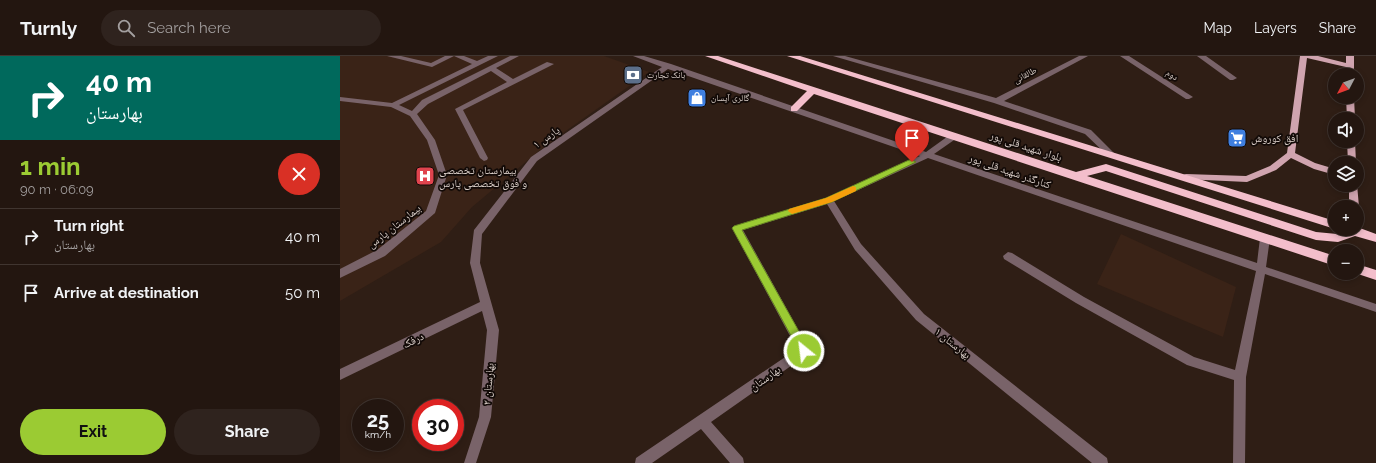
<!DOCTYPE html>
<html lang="en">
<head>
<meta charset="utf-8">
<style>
	:root { --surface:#231610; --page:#2f231e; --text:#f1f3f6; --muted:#a39f9f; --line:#403530; --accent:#9bcb33 }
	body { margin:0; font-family:Raleway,"Noto Naskh Arabic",sans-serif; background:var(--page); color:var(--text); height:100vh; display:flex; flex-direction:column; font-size:15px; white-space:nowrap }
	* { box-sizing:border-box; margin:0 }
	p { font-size:13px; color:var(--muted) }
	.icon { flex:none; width:22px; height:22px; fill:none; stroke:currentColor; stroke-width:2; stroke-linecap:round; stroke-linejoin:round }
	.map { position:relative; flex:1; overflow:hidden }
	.sheet { display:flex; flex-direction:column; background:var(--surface); width:340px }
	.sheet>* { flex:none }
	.guide { background:#00695c; color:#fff; overflow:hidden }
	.needle { width:26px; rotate:229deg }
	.tools { position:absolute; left:988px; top:12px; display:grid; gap:8px }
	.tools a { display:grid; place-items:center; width:36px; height:36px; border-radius:50%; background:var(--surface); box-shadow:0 2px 6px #0003,0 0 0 1px var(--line); font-size:20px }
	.speed { position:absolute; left:12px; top:343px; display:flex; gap:8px; font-size:20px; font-weight:700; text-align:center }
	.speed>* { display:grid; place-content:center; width:52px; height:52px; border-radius:50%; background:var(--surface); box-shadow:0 2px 6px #0003,0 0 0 1px var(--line); line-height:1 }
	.speed small { font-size:10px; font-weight:400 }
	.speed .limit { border:6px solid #d22; background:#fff; color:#111 }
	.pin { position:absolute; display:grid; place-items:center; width:34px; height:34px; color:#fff; margin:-41px -17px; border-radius:50% 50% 50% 0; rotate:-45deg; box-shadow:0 0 4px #0007 }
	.pin .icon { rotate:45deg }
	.me { position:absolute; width:44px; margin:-22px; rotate:331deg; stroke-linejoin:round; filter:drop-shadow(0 0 3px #0008) }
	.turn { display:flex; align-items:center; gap:14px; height:84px; padding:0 20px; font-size:18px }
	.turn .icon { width:52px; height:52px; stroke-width:2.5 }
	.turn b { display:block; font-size:28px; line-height:34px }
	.round { display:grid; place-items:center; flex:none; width:42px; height:42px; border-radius:21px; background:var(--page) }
	.headline { display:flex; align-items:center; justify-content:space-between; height:68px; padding:0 20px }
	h1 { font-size:24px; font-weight:700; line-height:30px; color:var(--accent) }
	.primary-button { display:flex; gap:8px; margin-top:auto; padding:8px 20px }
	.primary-button a { flex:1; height:46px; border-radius:24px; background:var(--accent); color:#111; font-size:16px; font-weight:700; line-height:46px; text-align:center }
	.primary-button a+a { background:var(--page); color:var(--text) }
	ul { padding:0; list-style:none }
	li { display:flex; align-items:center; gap:12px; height:56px; padding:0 20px; border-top:1px solid var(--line) }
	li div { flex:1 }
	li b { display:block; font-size:15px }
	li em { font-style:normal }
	header { display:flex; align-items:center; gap:24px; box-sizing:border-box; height:56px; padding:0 20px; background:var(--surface); border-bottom:1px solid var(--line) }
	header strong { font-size:19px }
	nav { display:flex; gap:22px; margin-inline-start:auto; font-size:14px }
	.search { width:280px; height:36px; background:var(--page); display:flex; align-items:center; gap:10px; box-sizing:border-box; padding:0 14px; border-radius:22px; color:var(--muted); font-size:15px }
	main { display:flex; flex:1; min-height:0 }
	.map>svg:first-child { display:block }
</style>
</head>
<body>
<header>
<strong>Turnly</strong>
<div class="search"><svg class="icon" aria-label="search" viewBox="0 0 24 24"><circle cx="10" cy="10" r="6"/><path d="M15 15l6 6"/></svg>Search here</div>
<nav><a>Map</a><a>Layers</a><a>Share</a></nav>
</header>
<main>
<section class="sheet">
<div class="guide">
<div class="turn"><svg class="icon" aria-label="right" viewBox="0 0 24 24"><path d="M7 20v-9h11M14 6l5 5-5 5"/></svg><div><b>40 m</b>بهارستان</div></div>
</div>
<div class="headline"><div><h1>1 min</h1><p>90 m · 06:09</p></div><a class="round" style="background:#d93025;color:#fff"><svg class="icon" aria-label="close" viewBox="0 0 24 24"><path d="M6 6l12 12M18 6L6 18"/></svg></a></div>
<ul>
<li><svg class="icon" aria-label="right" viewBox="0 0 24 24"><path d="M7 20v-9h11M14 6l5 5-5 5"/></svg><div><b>Turn right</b><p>بهارستان</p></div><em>40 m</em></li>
<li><svg class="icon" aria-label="arrive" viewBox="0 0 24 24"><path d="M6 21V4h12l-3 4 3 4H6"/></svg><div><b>Arrive at destination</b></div><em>50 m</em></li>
</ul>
<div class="primary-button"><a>Exit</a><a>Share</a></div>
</section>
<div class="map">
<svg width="1036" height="407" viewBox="0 0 1036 407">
	<rect width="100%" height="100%" fill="#2f1e15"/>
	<path fill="#3a2317" d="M0,0h264l45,16 -103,73 -74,62 -31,35 -101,59z
		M781,178l115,53 -13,50 -126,-53z"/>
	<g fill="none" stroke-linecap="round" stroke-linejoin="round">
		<path fill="#796369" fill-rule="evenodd" d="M47,0h14l30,7 14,-7h9l-22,11z
			M114,0h10l13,5 11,-5h10l-99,49 13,6 10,-11 88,-44h9l-23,12 17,11 34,-17 7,2 -91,46 25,48 -1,2 -3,1 -4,-3 -25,-49 52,-27 -16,-11 -63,33 -11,10 18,26 12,35 -12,38 -50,43 -45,22v-9l37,-19 49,-39 13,-36 -12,-35 -17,-24 -19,-9 -51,-6v-4l52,6 80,-39z
			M293,0h11l27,8 255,88 25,-18h6v4l-23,16 323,109 3,-25 5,-4 3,1 2,3 -4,29 110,37v8l-111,-38 -19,103 -1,86h-12l1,-83 -47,-15 -111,-62 -72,-44 -1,-3 5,-4 4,1 72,44 110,60 41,13 21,-99 -328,-113 -94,43 27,43 63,70 183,144 1,5h-16l-176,-143 -61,-70 -28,-46 -84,26 67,121 -2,3 -97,68 32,36 1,5h-14l-29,-34 -49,34h-17l1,-5 161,-109 -65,-121 2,-2 92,-28 94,-42 -252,-87 -131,92 -55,73 -2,29 19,67 -8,87 -15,46h-12l15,-46 8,-87 -5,-19 -142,69v-11l140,-67 -10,-39 4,-33 57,-73 131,-90z
			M493,0h12l151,42 83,-42h9l-84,45 87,29 24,24 -4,3 -3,-1 -23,-22 -91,-31z
			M780,0h9l64,41 -4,2h-3z
			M857,0h9l31,22 -4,2h-3z"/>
		<path fill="#d0a4af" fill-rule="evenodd" d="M960,0h18l28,7v-7h8v19h-8v-8l-39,-9 -12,95 20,10 20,6v6l-21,-6 -23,-11 -15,12 -29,12 -64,-3 -1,-2 1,-2 3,-1 60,2 24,-10 17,-13z
			M1006,41h8l1,22h-8z
			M1007,85h8l1,22h-8z
			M1017,128l2,23 -2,2v-2h-8v-22z"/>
		<path fill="#f3becb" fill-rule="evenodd" d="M365,0h13l358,116 30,-8 210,68 21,2 7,-3 -1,-2h14v-2l19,7v8l-21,-6 -17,6 -22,-2 -210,-69 -19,5 248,80v10l-521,-172 -17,17h-6v-4l16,-16z
			M447,0h13l535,165v8z
			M1017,208l19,6v10l-21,-7h2z"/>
	</g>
	<path fill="#9bcb33" stroke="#658421" d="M569,104h3l4,2 -84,40 -90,28 68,121 -6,4 -3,-1 -69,-126 2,-2 92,-28z"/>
	<path fill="#f59e0b" d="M513,130l3,1v4l-24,11 -40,12 -4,-3 1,-2 37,-11z"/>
	<defs>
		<g id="bank-square" transform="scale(1)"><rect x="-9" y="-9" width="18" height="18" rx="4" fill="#5c6f8a" stroke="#120a07"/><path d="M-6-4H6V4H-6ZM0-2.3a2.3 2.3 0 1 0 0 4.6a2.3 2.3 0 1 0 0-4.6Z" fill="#fff"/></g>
		<g id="shop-square" transform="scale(1)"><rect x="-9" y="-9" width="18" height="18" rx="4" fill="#3f7fe0" stroke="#120a07"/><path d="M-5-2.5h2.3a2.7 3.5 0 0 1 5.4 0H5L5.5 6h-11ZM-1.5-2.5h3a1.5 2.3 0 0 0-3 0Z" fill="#fff"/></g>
		<g id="supermarket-square" transform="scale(1)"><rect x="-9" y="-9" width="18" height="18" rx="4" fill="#3f7fe0" stroke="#120a07"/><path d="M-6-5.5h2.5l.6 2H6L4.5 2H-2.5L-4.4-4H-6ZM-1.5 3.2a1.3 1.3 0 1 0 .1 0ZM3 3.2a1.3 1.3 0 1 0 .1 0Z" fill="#fff"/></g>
		<g id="hospital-square" transform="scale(1)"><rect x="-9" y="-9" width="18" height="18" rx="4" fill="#e0444e" stroke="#120a07"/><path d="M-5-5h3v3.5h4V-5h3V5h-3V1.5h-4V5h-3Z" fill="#fff"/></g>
	</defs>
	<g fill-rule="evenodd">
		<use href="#bank-square" x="293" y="19"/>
		<use href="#shop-square" x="357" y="42"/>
		<use href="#supermarket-square" x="897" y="82"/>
		<use href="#hospital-square" x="85" y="120"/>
	</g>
	<g text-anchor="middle" stroke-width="3.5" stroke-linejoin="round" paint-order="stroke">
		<g font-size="9" fill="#dbcfc9" stroke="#120a07" text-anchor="start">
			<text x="307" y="22">بانک تجارت</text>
			<text x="371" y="45">گالری آیسان</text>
		</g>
		<g font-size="9" fill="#dbcfc9" stroke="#120a07">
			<text transform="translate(685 19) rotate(-28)" y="3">طالقانی</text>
			<text transform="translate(832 19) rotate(32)" y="3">دوم</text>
		</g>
		<g font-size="11" fill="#dbcfc9" stroke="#120a07">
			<text transform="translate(206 81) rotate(-35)" y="4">پارس ۱</text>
			<text transform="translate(686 90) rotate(18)" y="4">بلوار شهید قلی پور</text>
			<text transform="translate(670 115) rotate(19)" y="4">کنارگذر شهید قلی پور</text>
			<text transform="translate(54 170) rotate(-38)" y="4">بیمارستان پارس</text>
			<text transform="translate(73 284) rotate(-26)" y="4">درفک</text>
			<text transform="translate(613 287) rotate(39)" y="4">بهارستان ۱</text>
			<text transform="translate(425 322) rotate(-35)" y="4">بهارستان</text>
			<text transform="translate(148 328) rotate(-85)" y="4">بهارستان ۲</text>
		</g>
		<g font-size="11" fill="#dbcfc9" stroke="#120a07" text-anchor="start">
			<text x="911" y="86">افق کوروش</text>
			<text x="99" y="118">بیمارستان تخصصی<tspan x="99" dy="13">و فوق تخصصی پارس</tspan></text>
		</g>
	</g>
</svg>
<div class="tools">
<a><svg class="needle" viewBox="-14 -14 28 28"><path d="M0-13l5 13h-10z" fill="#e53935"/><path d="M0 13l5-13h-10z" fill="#a39f9f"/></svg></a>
<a><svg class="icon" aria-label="sound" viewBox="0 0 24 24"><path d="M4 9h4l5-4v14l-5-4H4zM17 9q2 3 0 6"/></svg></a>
<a><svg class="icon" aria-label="layers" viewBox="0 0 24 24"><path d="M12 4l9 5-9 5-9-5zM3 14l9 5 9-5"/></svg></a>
<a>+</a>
<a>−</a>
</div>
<div class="speed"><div>25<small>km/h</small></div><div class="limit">30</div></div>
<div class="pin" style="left:572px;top:106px;background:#d93025"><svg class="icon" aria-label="arrive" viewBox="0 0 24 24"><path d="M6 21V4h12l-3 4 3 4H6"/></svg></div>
<svg class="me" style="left:464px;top:295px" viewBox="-20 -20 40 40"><circle r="17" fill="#9bcb33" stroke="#fff" stroke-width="3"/><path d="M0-11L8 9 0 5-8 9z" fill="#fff"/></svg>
</div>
</main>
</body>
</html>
